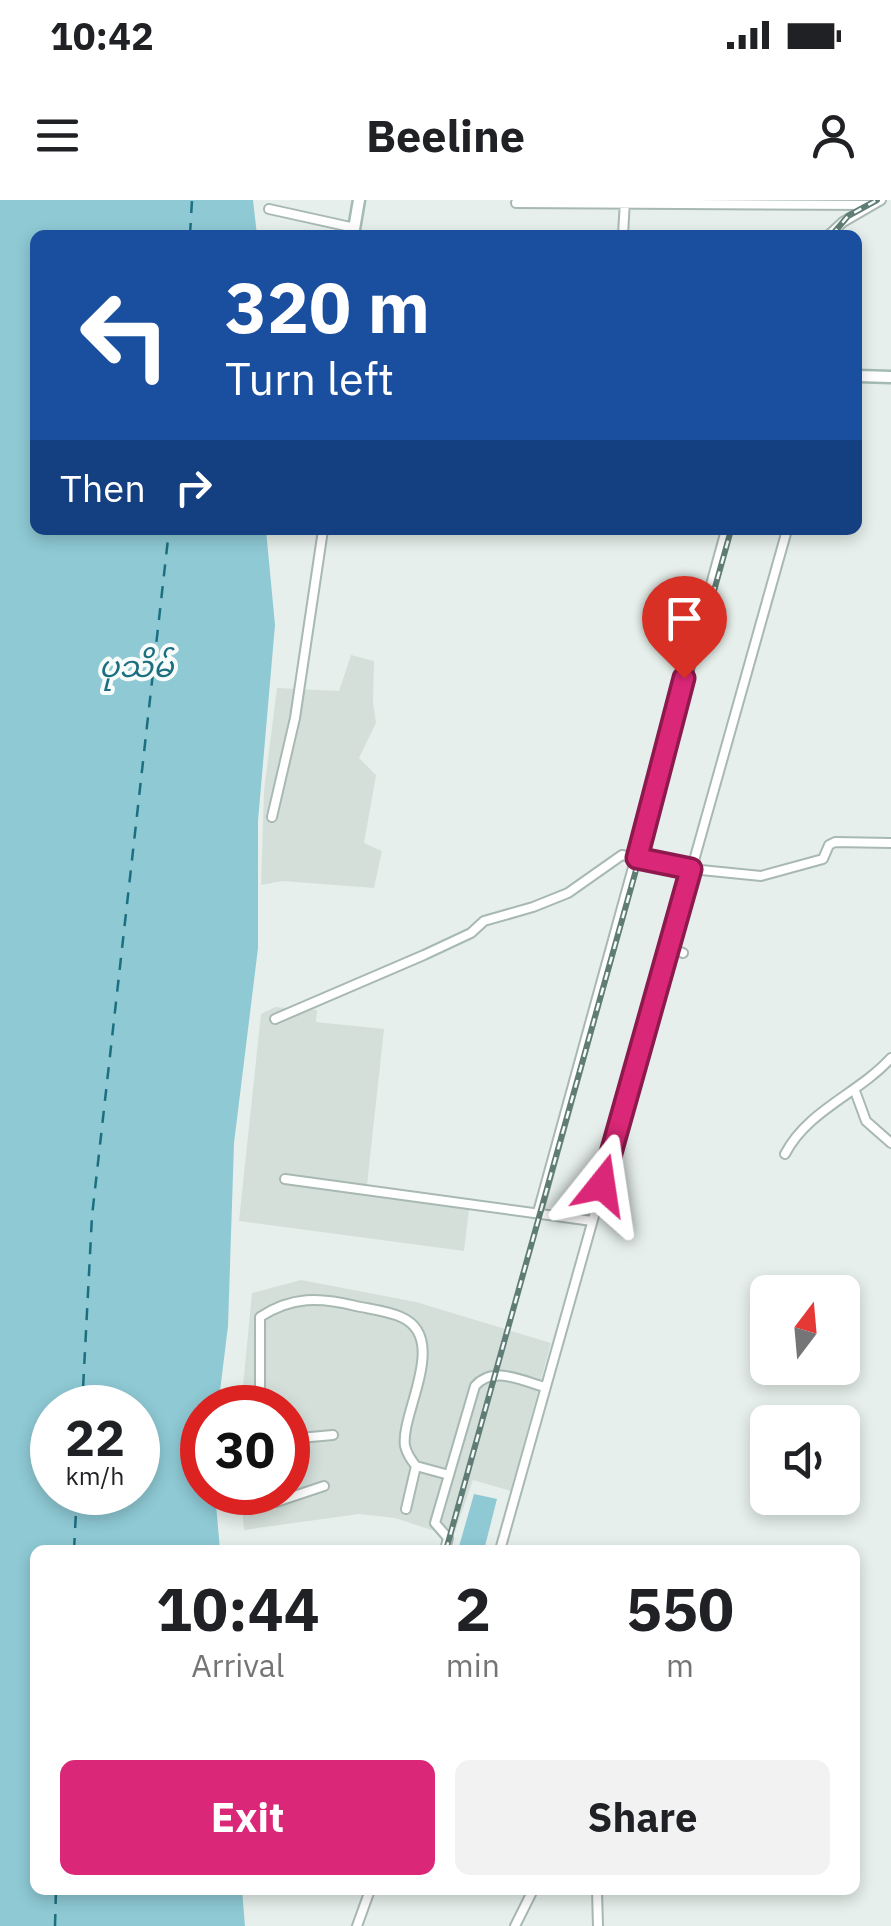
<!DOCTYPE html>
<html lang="en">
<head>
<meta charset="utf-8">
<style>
	:root { --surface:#fff; --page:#f2f2f2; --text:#202124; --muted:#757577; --accent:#db2777 }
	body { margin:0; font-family:"IBM Plex Sans","Noto Sans Myanmar",sans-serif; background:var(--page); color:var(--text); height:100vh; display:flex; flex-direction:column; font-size:38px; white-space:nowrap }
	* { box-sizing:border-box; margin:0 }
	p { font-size:32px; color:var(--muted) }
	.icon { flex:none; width:55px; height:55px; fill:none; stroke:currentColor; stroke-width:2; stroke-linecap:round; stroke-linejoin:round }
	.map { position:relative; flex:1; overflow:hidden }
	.sheet { position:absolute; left:30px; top:1345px; width:830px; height:350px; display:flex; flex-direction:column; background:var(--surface); border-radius:15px; box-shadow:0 5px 15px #0003 }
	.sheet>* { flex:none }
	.banner { position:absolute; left:30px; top:30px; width:832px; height:305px; border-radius:15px; box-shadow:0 5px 15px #0003; background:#1a4fa0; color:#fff; overflow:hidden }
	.needle { width:65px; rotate:16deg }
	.tools { position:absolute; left:750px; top:1075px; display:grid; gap:20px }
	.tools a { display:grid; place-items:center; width:110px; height:110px; border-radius:15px; background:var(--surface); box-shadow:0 5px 15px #0003; font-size:50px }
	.speed { position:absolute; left:30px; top:1185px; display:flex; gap:20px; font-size:50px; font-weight:700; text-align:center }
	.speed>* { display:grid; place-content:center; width:130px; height:130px; border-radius:50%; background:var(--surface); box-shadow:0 5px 15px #0003; line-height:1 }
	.speed small { font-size:25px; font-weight:400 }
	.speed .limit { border:15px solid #d22; background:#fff; color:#111 }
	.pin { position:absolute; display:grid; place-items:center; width:85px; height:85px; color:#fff; margin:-102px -42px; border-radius:50% 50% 50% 0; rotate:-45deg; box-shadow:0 0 10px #0007 }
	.pin .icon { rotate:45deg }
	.me { position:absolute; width:110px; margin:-55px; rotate:15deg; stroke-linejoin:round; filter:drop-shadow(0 0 8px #0008) }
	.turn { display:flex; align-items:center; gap:35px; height:210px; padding:0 30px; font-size:45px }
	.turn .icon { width:130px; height:130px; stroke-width:2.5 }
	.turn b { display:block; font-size:70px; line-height:85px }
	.then { display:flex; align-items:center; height:95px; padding:0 30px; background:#0003; gap:20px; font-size:38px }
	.eta { display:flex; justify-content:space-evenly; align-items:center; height:170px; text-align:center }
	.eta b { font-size:60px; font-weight:700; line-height:70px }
	.primary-button { display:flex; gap:20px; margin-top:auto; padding:20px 30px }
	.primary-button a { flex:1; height:115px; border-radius:15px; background:var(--accent); color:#fff; font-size:40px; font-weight:700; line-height:115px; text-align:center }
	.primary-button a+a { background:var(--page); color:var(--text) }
	.status { display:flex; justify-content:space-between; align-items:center; height:70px; padding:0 50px; background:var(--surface); direction:ltr }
	.status svg { height:28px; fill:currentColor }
	header { display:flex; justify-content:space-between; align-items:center; height:130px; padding:0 30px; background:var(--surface); font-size:45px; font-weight:700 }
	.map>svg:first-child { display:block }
</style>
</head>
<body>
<div class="status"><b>10:42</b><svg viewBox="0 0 49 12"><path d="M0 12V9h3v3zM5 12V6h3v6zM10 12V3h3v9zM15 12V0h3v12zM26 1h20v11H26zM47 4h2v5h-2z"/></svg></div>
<header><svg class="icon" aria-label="menu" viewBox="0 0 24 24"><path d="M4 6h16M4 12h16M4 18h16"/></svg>Beeline<svg class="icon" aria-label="person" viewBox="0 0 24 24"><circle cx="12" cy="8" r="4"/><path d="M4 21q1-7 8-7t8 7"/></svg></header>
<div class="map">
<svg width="891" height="1726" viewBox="0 0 891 1726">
	<rect width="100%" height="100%" fill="#e6efeb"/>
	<path fill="#d4dfda" d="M351,455l23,6 -1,41 3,21 -17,35 17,17 -12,68 18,8 -8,37 -92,-7 -21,4 3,-94 13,-103 62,3z
		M275,807l42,3 -1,12 68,7 -17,156 103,16 -6,50 -225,-30 22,-207z
		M301,1080l115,22 135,41 -40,148 -38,-11 -20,57 -58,-19 -36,-4 -115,16 -3,-37 47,-1v-84l-47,-1 11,-114z"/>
	<path fill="#8ec9d4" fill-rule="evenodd" d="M0,0h253l4,35h-222v295h231l9,95 -17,196v127l-24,195 -6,183 -10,81 -16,1v84l13,1 5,57h-185v340h207l3,36h-245zM52,1208h86v84h-86z
		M474,1294l23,5 -13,51h-26z"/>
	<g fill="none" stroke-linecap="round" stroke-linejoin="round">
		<path stroke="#1c6f80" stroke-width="2.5" stroke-dasharray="12 10" stroke-linecap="butt" d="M190,35l2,-35
			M82,1208l10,-192 77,-686
			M74,1350l3,-58
			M55,1726l1,-36"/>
		<g stroke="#a8b8b2" stroke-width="12">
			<path id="street" d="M516,3l356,2
				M269,9l86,19
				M623,35l2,-35
				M829,35l14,-13 38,-22
				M272,617l23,-99 28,-188
				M668,748l15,5
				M275,819l149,-64 47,-22 13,-12 49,-14 35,-14 54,-38 69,14 70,7 62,-17 6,-14 6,-3 56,1
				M855,891l11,30 25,22
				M785,954c23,-44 73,-60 106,-96
				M285,979l307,42
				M538,1012l188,-682
				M260,1208v-91c32,-21 60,-20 96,-11 14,3 32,5 45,11 49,21 -1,97 4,129 2,8 6,14 11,20l33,9 26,-89c18,-21 47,-5 70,1
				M288,1239l45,-4
				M273,1292l3,10 48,-16
				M406,1309l10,-43
				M445,1350l3,-12 -13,-15 14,-48
				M500,1350l287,-1020
				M597,1690l1,36
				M357,1726l13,-36
				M515,1726l18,-36"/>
		</g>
		<g stroke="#a4bbb3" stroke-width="15">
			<path id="secondary" d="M353,35l6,-35
				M858,176l33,1"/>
		</g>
		<use href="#street" stroke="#fff" stroke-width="8"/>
		<use href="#secondary" stroke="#fff" stroke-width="10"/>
		<g stroke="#5f7d75" stroke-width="6">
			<path id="rail" d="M832,35l16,-19 29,-16
				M446,1350l285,-1020"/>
		</g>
		<use href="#rail" stroke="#f7fbf9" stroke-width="2.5" stroke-dasharray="8" stroke-linecap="butt"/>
	</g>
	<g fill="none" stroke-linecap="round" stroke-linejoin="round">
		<g stroke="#8e194d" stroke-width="25">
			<path id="route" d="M602,985l89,-316 -54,-11 47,-180"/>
		</g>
		<use href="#route" stroke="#db2777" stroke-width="18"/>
	</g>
	<g text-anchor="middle" stroke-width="8" stroke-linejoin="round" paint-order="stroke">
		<g font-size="30" font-style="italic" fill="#1c6f80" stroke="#f7fbf9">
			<text x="136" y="477">ပုသိမ်</text>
		</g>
	</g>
</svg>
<div class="tools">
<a><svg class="needle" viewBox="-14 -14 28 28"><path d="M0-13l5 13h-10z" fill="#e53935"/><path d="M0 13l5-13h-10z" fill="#757577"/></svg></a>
<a><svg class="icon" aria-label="sound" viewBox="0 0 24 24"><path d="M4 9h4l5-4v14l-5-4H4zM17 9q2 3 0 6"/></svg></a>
</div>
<div class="speed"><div>22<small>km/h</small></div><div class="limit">30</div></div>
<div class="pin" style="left:684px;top:478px;background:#d93025"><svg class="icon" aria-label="arrive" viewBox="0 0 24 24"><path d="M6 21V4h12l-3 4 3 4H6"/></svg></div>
<svg class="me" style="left:602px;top:985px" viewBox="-20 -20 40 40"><path d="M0-17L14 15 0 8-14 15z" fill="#db2777" stroke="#fff" stroke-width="4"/></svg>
<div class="banner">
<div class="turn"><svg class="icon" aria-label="left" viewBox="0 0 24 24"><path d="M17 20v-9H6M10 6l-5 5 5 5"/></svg><div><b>320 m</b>Turn left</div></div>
<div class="then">Then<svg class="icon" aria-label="right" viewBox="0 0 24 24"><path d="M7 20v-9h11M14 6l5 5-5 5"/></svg></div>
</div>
<section class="sheet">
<div class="eta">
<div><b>10:44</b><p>Arrival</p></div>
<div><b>2</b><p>min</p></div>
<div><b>550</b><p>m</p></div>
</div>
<div class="primary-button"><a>Exit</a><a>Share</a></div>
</section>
</div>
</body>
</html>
